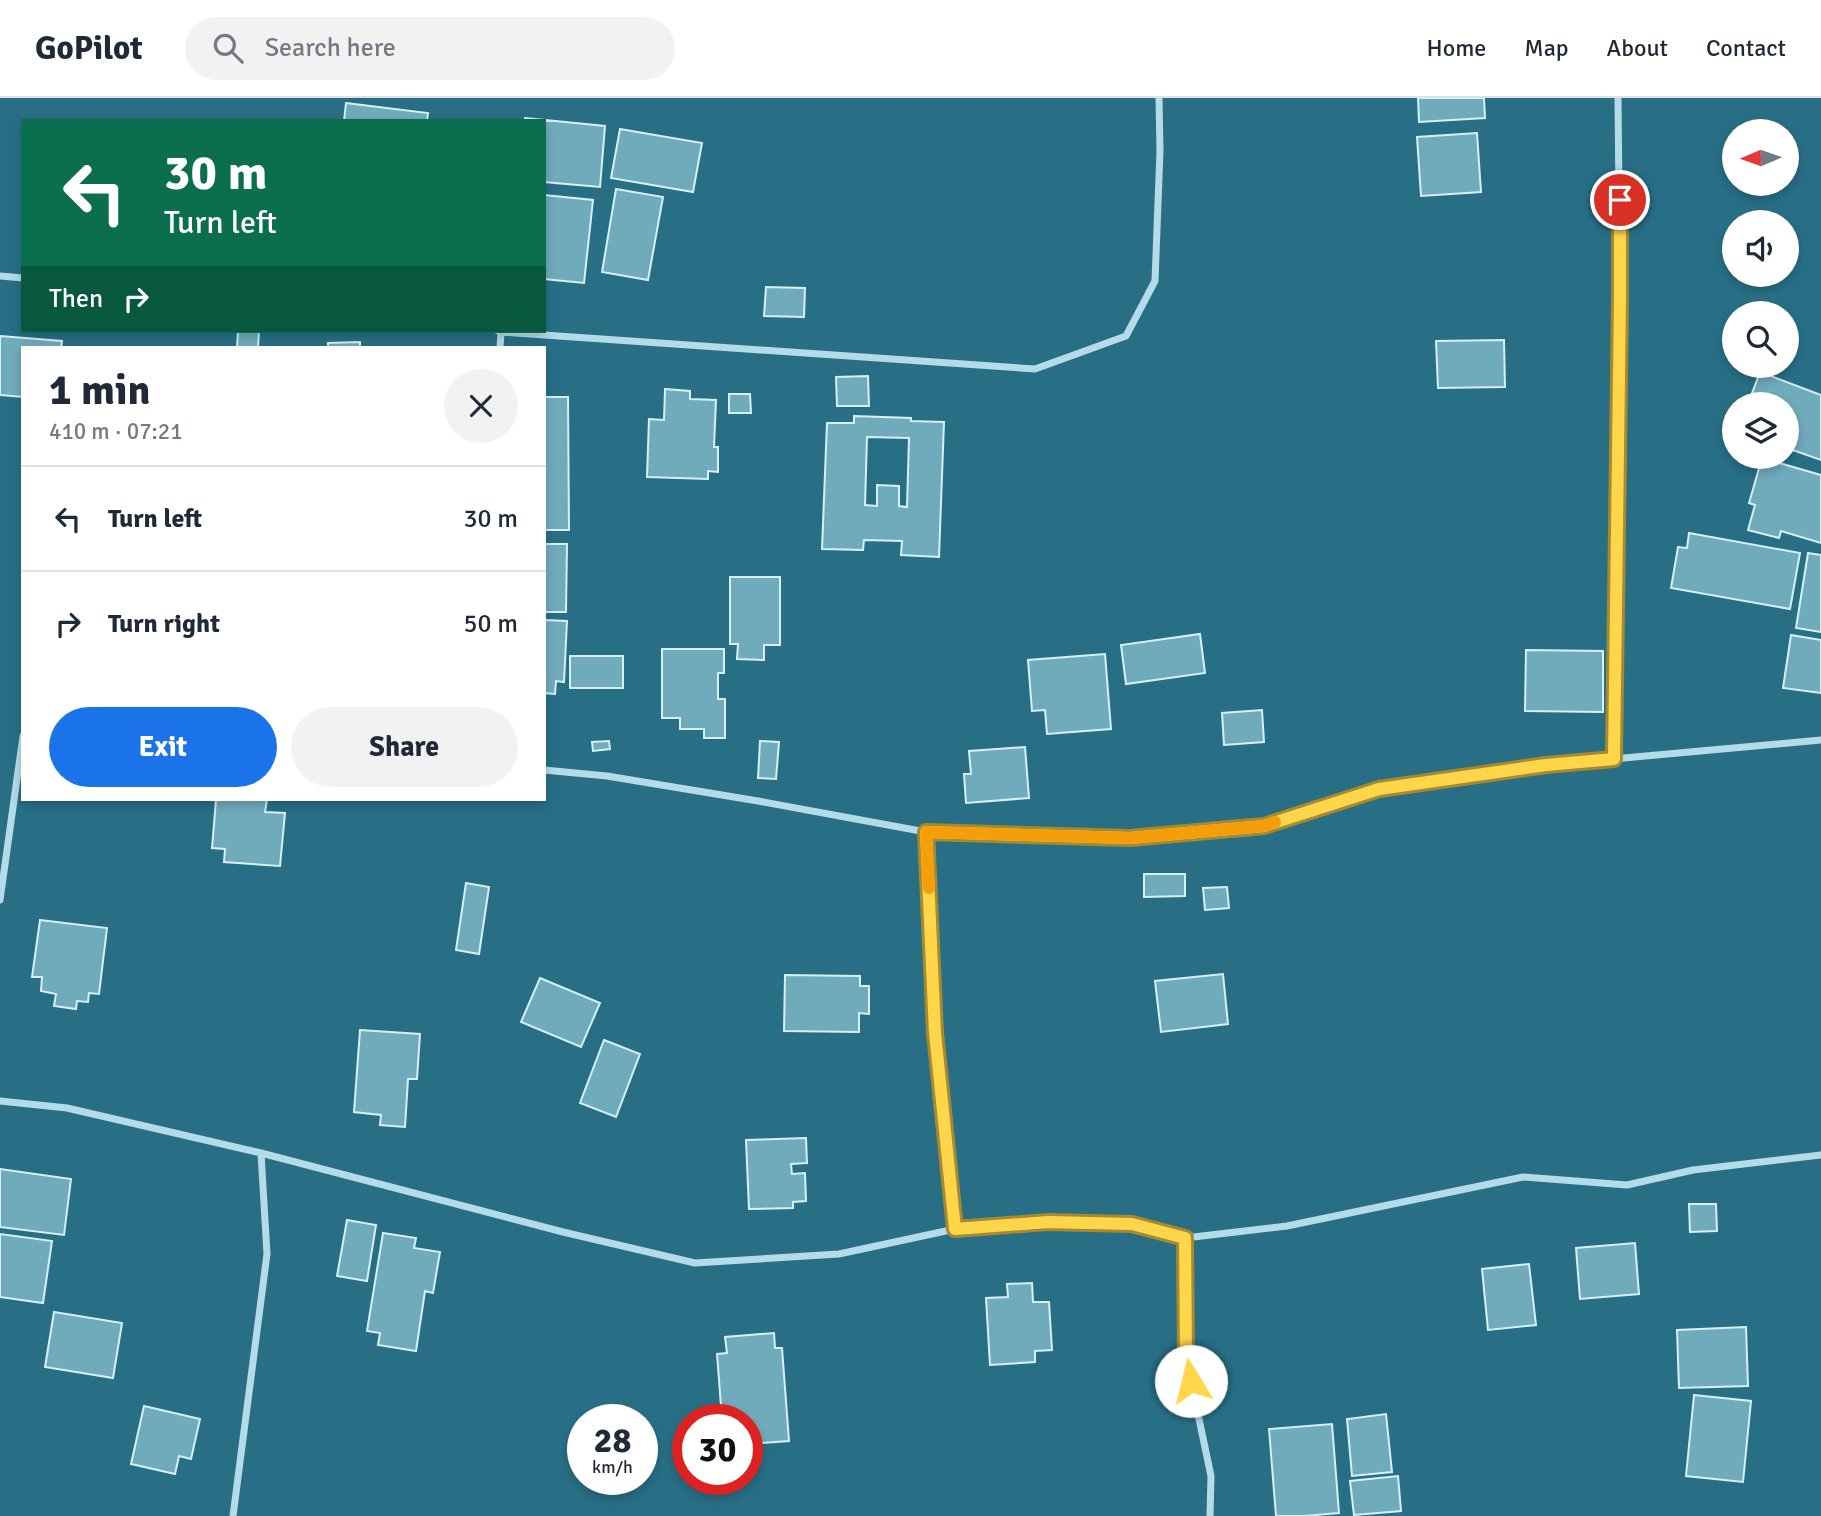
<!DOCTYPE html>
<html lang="en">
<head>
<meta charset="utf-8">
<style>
	:root { --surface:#fff; --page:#f2f2f3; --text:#1f2937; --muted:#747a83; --line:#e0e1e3; --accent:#1a73e8 }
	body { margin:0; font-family:Signika,sans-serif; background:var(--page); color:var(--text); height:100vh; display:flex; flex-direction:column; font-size:26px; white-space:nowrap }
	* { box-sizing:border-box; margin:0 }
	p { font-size:23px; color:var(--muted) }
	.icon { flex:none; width:38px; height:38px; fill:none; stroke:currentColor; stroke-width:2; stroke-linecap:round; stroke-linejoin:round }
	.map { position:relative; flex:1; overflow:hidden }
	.panel { position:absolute; left:21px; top:248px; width:525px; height:455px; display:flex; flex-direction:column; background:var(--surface); border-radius:0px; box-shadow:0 4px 10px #0003 }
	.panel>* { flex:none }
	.top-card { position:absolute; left:21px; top:21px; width:525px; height:214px; border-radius:0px; box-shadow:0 4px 10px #0003; background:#0b6e4f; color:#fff; overflow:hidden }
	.needle { width:46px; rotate:268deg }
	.tools { position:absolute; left:1722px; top:21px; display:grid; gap:14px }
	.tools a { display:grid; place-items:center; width:77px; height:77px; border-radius:50%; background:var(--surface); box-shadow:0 4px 10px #0003; font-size:35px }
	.speed { position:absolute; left:567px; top:1306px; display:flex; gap:14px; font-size:35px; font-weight:700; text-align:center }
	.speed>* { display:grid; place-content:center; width:91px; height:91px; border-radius:50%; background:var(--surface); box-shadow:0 4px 10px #0003; line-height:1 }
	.speed small { font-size:18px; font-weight:400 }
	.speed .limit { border:10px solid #d22; background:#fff; color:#111 }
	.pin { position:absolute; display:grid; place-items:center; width:60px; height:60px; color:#fff; margin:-30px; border:4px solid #fff; border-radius:50%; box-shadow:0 2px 7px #0007 }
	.me { position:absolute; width:77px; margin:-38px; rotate:351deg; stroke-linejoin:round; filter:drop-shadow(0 0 5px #0008) }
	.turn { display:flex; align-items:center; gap:24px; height:147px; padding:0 28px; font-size:32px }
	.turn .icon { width:91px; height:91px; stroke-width:2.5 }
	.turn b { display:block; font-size:49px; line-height:60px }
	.then { display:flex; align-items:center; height:66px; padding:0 28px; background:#0003; gap:14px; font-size:26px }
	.round { display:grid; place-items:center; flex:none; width:74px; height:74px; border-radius:37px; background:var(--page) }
	.head { display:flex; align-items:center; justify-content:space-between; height:119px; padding:0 28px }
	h1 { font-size:42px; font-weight:800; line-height:52px }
	.action { display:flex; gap:14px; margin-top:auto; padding:14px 28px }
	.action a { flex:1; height:80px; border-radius:42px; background:var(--accent); color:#fff; font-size:28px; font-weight:800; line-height:80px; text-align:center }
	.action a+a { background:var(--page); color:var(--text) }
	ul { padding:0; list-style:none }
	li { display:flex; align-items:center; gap:21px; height:105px; padding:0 28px; border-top:2px solid var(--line) }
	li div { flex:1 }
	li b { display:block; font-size:26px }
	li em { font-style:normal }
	header { display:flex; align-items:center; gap:42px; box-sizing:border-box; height:98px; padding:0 35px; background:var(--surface); border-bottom:2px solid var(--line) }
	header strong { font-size:33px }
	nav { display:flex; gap:38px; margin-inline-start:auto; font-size:24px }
	.search { width:490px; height:63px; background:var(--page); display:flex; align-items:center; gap:18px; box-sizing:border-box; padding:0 24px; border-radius:38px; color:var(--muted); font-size:26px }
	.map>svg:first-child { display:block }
</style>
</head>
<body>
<header>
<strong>GoPilot</strong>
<div class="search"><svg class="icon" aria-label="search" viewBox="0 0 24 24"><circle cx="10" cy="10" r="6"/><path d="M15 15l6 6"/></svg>Search here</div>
<nav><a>Home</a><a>Map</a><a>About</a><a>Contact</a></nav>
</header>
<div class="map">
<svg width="1821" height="1418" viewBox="0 0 1821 1418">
	<rect width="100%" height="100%" fill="#286f86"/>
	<path fill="#70abbc" stroke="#d7eff6" stroke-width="2" fill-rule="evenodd" d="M1418,0h66l1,20 -66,4z
		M346,5l82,10 -1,8h-83z
		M525,20l80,8 -5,61 -56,-5v-61h-19z
		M620,31l82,14 -9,49 -82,-14z
		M1477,35l4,59 -60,4 -4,-59z
		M616,91l47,8 -15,83 -46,-8z
		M544,97l49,5 -9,83 -40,-4z
		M766,189l39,1 -1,29 -40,-1z
		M238,233h21l-1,17h-21z
		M0,238l62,5 -1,7h-38v49l-23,-2z
		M1504,242l1,47 -67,1 -2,-47z
		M360,244v6h-32v-5z
		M1760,274l61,23v65l-34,-12v-44h-39z
		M868,278l1,30h-32l-1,-29z
		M665,291l25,2v8l26,1 -2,47h4v25l-10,-1v8l-61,-2 2,-58 15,1z
		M729,296h21l1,19h-22z
		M544,299h24l1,133h-25z
		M854,318l57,2v3l33,1 -5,135 -38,-2 1,-14 -38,-1 -1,10 -41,-1 5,-126h27zM867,339l42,1 -2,69 -8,-1v-20l-22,-1v21l-12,-1z
		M1762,360l59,17v68l-40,-12 -2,7 -31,-8 7,-25 -6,-2z
		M1689,435l111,20 -10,56 -119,-21 7,-41 9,1z
		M544,446h23l-1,68h-22z
		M1808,455l13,2v77l-25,-4z
		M730,479h50v68h-16v15l-27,-1 1,-15h-8z
		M544,522l23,1 -3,61 -8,-1 -1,13 -11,-1z
		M1200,536l5,39 -79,11 -5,-39z
		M1791,537l30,5v53l-38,-5z
		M662,551h62v24h-6v26h7v39h-21v-9h-24v-11h-18z
		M1526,552l77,1v61l-78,-1z
		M1105,556l6,75 -64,5 -2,-24 -13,1 -4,-51z
		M570,558h53v32h-53z
		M1262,612l2,32 -40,3 -2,-32z
		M609,643l1,8 -17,2 -1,-9z
		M760,643l19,1 -3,37 -18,-1z
		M1025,649l4,51 -63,5 -2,-29h7l-2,-23z
		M216,702h51l-2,12 20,1 -5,53 -56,-4 1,-13 -13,-1z
		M1144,776h41v22l-41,1z
		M466,785l23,4 -10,67 -23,-4z
		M1227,789l2,21 -24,2 -2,-22z
		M40,822l67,8 -8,66 -10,-1 -1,9 -11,-1 -1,8 -22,-3 2,-12 -15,-3 1,-14h-10z
		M1223,876l5,50 -67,8 -6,-51z
		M785,877l75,1v10h9v28l-10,-1v19l-75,-1z
		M540,880l60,25 -19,44 -60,-25z
		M360,932l60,4 -3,45h-9l-3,48 -25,-2 1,-10 -27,-3z
		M604,942l36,14 -24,63 -36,-14z
		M806,1040l1,25 -16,1 1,10 13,-1 1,28 -13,1v6l-44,1 -3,-69z
		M0,1071l71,10 -7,56 -64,-8z
		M1689,1106h27l1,27 -27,1z
		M347,1122l29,5 -9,56 -30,-5z
		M383,1135l33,5 -2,10 26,4 -7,41 -8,-2 -9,60 -38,-6 2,-12 -13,-2z
		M0,1136l52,7 -9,62 -43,-6z
		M1635,1145l4,51 -59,5 -4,-51z
		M1529,1166l7,61 -48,5 -6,-61z
		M1032,1185l1,19h16l3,48 -17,1v11l-45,3 -4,-67 22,-1 -1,-13z
		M54,1214l68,11 -9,55 -68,-11z
		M1746,1229l2,59 -69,2 -2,-58z
		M774,1235l1,15h7l7,93 -42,3v-25h-25l-5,-65 10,-1 -2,-16z
		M1694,1297l57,6 -8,81 -57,-6z
		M144,1308l56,13 -9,40 -12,-3 -4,18 -44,-10z
		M1386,1316l6,58 -40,4 -5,-57z
		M1332,1326l7,89 -35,3h-28l-7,-87z
		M1398,1378l3,35 -47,4 -4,-34z"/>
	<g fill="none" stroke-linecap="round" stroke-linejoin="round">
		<path stroke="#b3dce8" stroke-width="7" d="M0,178l23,2
			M498,233l3,1 -1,16
			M501,234l534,37 91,-33 29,-55 5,-130 -1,-53
			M1614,661l6,-460 -2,-201
			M544,672l63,6 151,25 168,31 204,6 134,-12 115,-37 168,-24 274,-25
			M926,734l9,201 20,196
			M0,802l23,-164
			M0,1003l67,7 194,45 302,79 132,31 144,-9 116,-25 93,-7 84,2 53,14 102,-12 236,-49 104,8 66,-15 128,-15
			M1185,1140l1,119 25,119 -1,40
			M233,1418l34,-262 -6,-101"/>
	</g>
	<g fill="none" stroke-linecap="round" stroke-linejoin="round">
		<g stroke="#a68a30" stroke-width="18">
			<path id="route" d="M1191,1283l-5,-24 -1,-119 -53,-14 -84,-2 -93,7 -20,-196 -9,-201 204,6 134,-12 115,-37 167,-24 68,-6 6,-460v-99"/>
		</g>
		<use href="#route" stroke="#ffd54a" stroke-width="12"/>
		<path stroke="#f59e0b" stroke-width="12" d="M929,790l-3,-56 204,6 134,-12 11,-4"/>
	</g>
</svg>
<div class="tools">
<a><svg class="needle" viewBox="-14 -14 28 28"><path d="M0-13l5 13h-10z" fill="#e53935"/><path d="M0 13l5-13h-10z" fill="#747a83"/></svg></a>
<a><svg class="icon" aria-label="sound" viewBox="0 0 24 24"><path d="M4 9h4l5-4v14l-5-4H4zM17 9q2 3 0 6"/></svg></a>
<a><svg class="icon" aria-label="search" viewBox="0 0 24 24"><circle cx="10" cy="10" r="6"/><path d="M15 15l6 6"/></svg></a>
<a><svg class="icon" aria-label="layers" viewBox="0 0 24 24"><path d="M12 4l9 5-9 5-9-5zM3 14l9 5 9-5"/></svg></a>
</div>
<div class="speed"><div>28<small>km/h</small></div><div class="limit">30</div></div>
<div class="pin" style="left:1620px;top:102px;background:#d93025"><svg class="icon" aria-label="arrive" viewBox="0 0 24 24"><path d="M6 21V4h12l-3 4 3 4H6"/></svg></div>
<svg class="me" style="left:1191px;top:1283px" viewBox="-20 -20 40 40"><circle r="19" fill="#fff"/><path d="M0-13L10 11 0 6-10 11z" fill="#ffd54a"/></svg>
<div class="top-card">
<div class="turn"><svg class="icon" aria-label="left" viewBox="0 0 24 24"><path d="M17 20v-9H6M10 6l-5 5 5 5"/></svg><div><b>30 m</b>Turn left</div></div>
<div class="then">Then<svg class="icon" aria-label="right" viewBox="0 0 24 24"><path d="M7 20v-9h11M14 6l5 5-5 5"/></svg></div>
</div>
<section class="panel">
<div class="head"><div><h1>1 min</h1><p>410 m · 07:21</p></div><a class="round"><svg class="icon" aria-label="close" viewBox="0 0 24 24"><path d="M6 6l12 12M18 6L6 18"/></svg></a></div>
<ul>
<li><svg class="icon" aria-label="left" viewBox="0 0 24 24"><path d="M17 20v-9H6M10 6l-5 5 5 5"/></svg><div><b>Turn left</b></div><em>30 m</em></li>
<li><svg class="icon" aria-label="right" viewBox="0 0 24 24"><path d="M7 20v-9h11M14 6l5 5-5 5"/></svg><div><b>Turn right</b></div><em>50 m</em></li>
</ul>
<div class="action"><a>Exit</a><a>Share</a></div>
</section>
</div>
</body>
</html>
